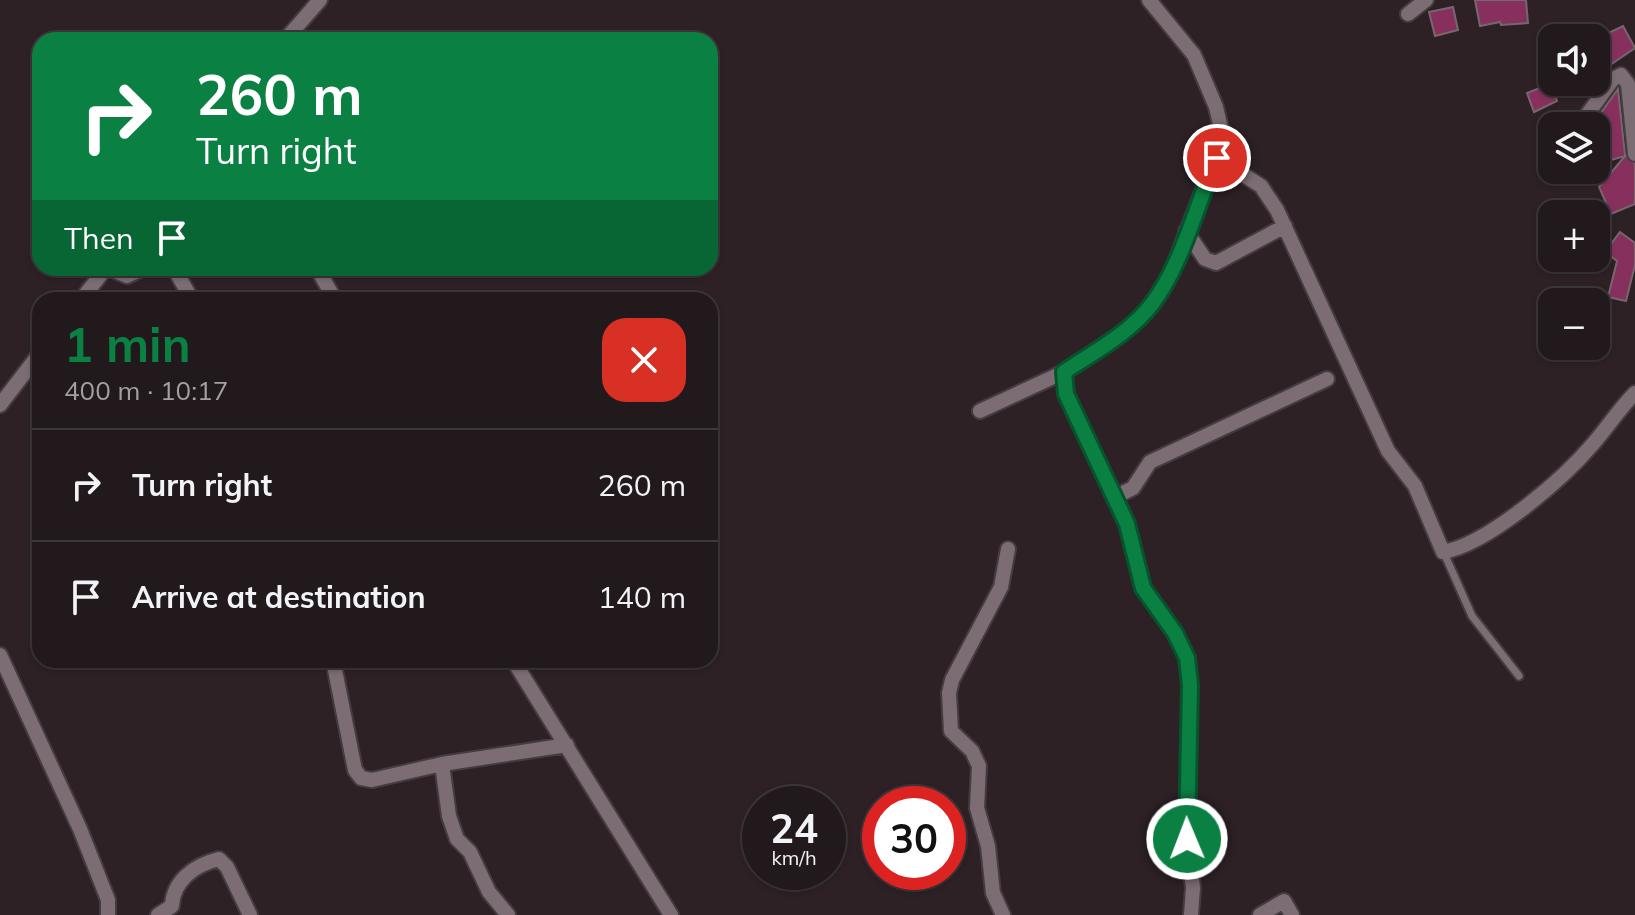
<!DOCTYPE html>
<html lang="en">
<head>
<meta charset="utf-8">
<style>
	:root { --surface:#22191c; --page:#2e2629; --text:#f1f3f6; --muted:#a2a0a3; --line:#3f383b; --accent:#0b8043 }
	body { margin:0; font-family:Mulish,sans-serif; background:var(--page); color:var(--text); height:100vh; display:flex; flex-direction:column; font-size:30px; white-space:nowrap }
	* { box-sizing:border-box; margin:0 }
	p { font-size:26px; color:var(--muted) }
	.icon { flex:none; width:44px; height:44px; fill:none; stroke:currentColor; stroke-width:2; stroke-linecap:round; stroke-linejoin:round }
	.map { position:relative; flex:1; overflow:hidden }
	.details { position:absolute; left:32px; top:292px; width:686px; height:376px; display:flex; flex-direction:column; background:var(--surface); border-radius:24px; box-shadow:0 2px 6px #0004,0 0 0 2px var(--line) }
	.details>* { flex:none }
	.guide { position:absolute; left:32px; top:32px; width:686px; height:244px; border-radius:24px; box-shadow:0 2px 6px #0004,0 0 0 2px var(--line); background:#0b8043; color:#fff; overflow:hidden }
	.buttons { position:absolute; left:1538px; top:24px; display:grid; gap:16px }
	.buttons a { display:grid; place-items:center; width:72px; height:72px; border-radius:16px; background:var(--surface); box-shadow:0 2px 6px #0004,0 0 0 2px var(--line); font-size:40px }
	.speed { position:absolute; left:742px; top:786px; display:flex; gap:16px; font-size:40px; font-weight:700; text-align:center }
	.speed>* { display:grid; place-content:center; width:104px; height:104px; border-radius:50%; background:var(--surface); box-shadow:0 2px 6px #0004,0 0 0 2px var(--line); line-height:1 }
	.speed small { font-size:20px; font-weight:400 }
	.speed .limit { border:12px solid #d22; background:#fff; color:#111 }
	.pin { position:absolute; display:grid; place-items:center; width:68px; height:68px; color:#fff; margin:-34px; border:4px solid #fff; border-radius:50%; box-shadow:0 2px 8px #0007 }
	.me { position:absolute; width:88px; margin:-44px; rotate:359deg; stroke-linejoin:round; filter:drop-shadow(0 0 6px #0008) }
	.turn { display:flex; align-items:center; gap:28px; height:168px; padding:0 32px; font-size:36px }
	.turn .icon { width:104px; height:104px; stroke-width:2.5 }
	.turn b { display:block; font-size:56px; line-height:68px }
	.then { display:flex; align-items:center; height:76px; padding:0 32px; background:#0003; gap:16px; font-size:30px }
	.round { display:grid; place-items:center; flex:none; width:84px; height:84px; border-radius:24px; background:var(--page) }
	.headline { display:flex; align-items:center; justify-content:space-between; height:136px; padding:0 32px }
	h1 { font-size:48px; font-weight:700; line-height:60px; color:var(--accent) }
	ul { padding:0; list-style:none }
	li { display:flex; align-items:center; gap:24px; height:112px; padding:0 32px; border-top:2px solid var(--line) }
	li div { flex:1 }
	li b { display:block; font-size:30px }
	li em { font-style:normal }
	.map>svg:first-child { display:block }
</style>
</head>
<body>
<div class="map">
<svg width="1635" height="915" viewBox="0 0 1635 915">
	<rect width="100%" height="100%" fill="#2d2126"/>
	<path fill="#87305e" stroke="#75676d" stroke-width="2" d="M1475,0h51l2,23 -27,2 -1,-3 -20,4z
		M1453,7l5,23 -23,6 -6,-24z
		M1623,26l12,22 -25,17 -6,-12 -8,5v-19z
		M1552,83l5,18 -23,11 -7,-19z
		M1618,89l7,66 10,9v40l-24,10 -12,-27 26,-31 -21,6 -11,-38z
		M1620,232l15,11v22l-9,36 -18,-4 9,-36 -12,-9z"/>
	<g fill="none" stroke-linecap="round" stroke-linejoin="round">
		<g stroke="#453c40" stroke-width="11">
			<path id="service" d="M1444,553l28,63 47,60"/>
		</g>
		<g stroke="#453c40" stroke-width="18">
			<path id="minor" d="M1149,0l45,55 22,52 7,30 -53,139 -19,30 -22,22 -65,44 2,22 61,130 16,64 32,45 12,25 3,27 -3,154 6,49 -2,27
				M1408,14l18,-14
				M285,40l35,-40
				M1579,126l34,-47 8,-4 7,9 7,70
				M1217,158l44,28 16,24 111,241 27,35 28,66c45,-8 119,-72 149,-107 15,-17 27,-36 43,-52
				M1186,231l19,28 11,4 69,-37
				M108,268l19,8 17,-8
				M174,268l18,32
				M317,268l18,32
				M81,300l25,-32
				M0,405l40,-52
				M980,411l84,-39
				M1115,497l18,-9 17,-26 177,-83
				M0,655l80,174 28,71v15
				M333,660l22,110 6,8 11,2 70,-16 7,52 8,23 13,13 19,40 19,23
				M513,660l158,255
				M442,764l125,-19
				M158,915l14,-9c1,-25 22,-41 47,-47l8,8 23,48
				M1003,915l-10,-22 -5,-47 -11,-38 2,-42 -7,-15 -21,-20 -2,-38 3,-13 49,-93 7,-38
				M1260,915l24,-14 8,14"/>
		</g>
		<use href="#service" stroke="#7b6d73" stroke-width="7"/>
		<use href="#minor" stroke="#7b6d73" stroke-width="14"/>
	</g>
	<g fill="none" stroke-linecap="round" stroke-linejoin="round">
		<g stroke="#07532c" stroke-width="20">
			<path id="route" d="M1187,839l3,-154 -3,-27 -12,-25 -32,-45 -16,-64 -61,-130 -2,-22c30,-20 66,-39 88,-68 31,-41 44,-99 65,-146"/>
		</g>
		<use href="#route" stroke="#0b8043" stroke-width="14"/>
	</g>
</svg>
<div class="buttons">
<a><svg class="icon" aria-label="sound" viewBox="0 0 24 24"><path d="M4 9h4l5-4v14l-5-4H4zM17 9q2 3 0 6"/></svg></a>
<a><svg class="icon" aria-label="layers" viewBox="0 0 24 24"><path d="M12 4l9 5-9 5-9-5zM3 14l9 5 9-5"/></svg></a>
<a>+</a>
<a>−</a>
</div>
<div class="speed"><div>24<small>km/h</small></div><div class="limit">30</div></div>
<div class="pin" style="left:1217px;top:158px;background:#d93025"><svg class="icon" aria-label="arrive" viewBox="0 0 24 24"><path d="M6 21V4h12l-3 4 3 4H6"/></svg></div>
<svg class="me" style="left:1187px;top:839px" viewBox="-20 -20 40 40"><circle r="17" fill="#0b8043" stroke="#fff" stroke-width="3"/><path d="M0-11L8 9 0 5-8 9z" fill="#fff"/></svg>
<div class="guide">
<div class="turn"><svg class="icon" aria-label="right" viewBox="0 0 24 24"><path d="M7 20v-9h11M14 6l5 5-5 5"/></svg><div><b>260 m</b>Turn right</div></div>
<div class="then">Then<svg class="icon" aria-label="arrive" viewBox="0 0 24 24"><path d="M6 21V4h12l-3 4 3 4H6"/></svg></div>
</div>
<section class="details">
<div class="headline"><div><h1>1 min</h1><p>400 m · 10:17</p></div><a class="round" style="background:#d93025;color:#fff"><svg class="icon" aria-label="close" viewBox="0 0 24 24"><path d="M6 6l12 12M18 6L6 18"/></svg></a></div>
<ul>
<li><svg class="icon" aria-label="right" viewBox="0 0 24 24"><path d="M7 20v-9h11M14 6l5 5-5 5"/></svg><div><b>Turn right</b></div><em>260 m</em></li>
<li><svg class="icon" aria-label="arrive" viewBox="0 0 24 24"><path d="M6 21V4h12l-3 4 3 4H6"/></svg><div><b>Arrive at destination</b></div><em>140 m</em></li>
</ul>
</section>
</div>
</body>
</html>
